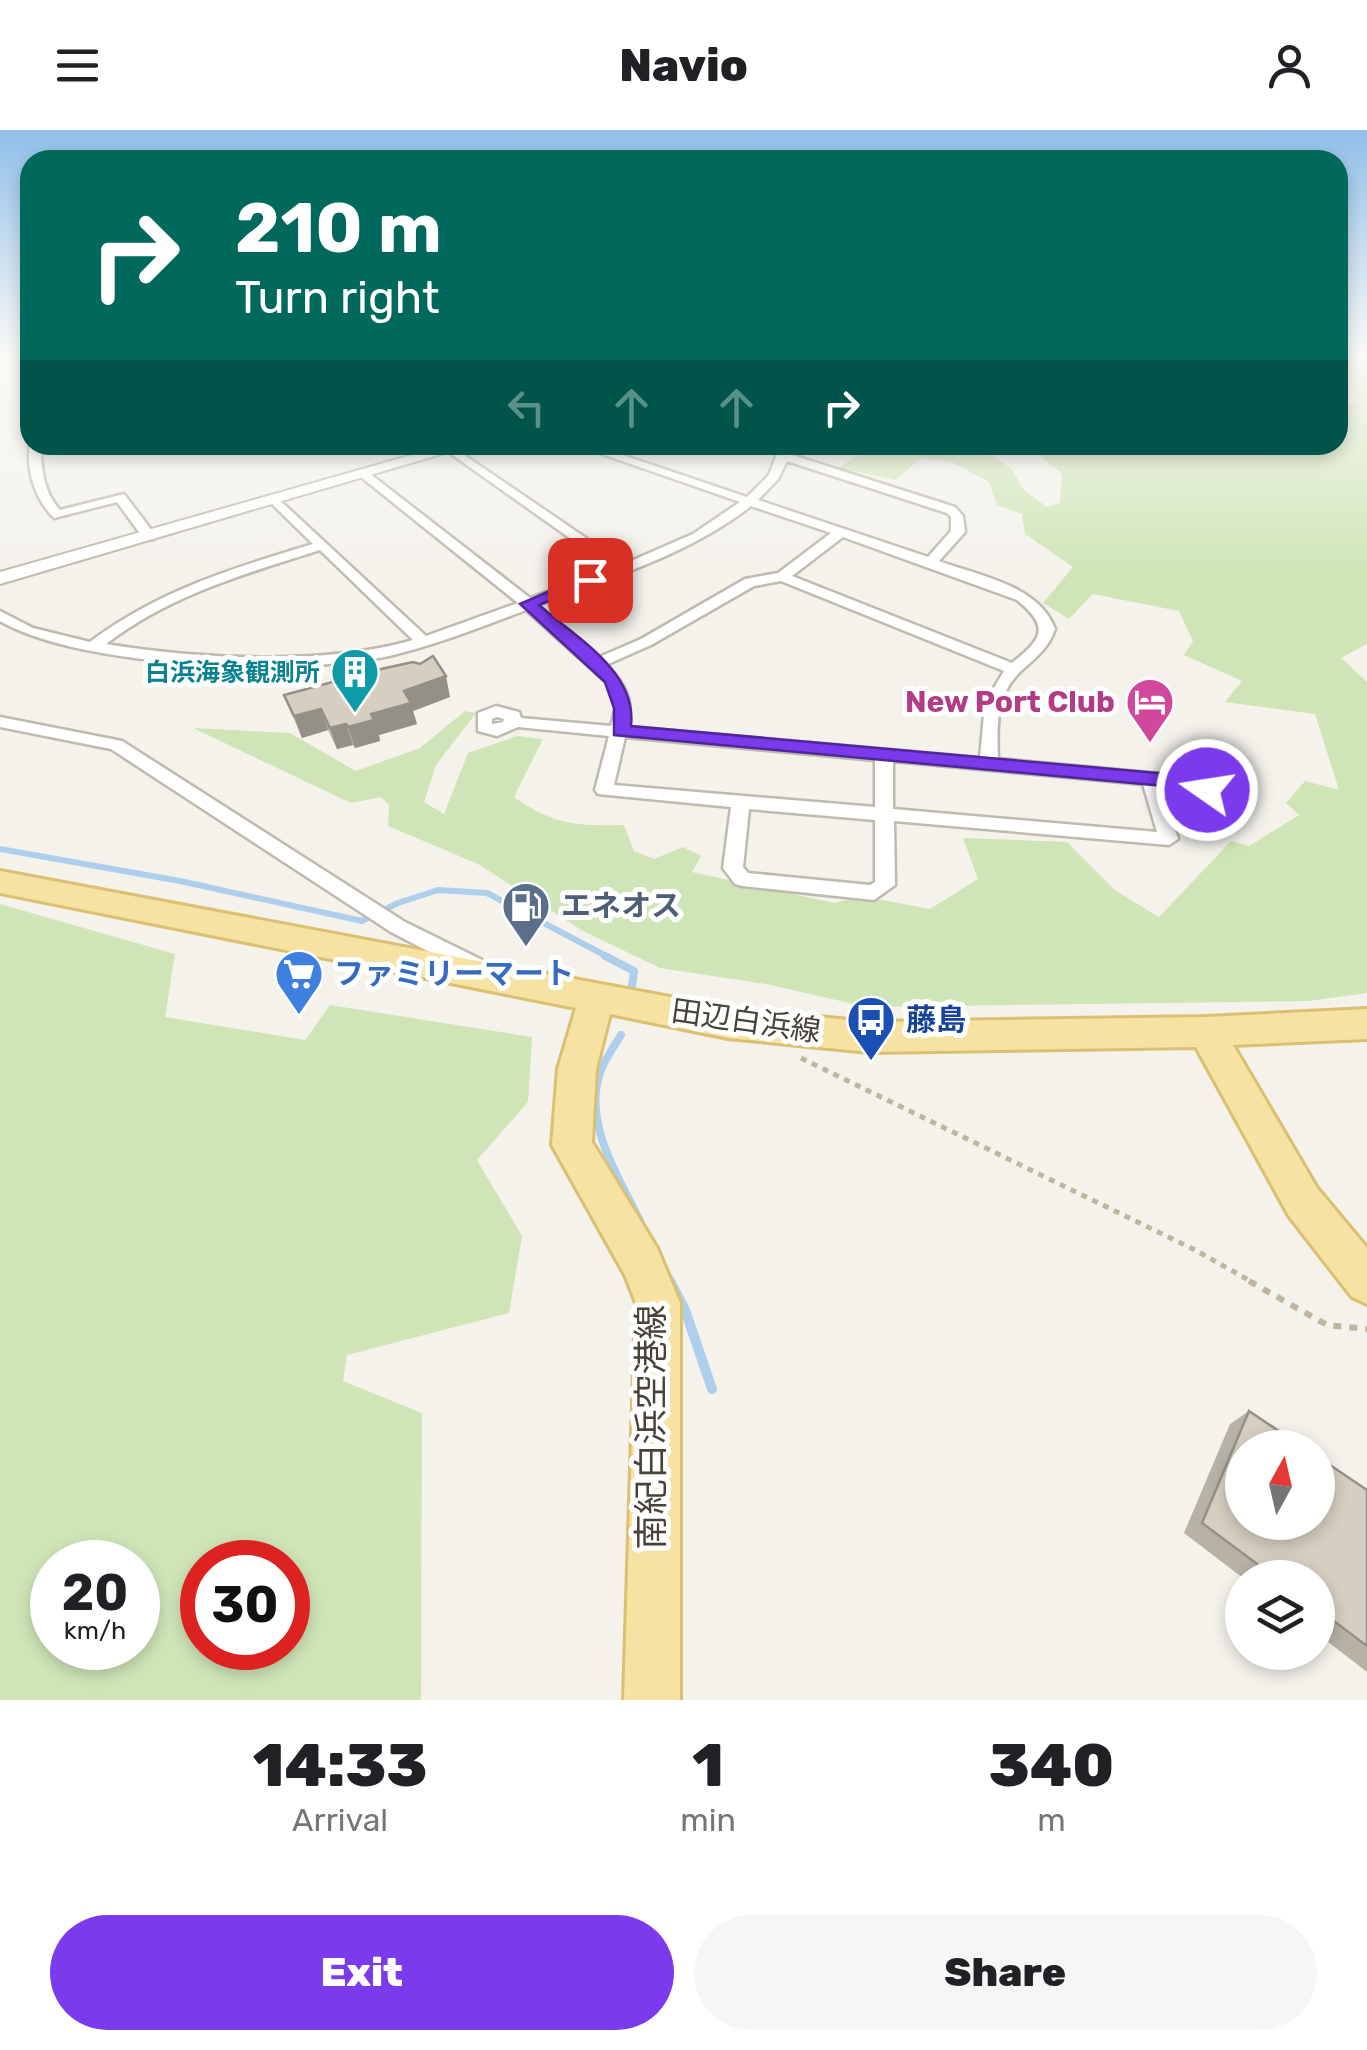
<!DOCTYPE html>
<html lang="en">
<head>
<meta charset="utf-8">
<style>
	:root { --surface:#fff; --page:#f6f6f6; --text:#202124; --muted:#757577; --accent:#7c3aed }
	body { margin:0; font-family:Rubik,"Noto Sans JP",sans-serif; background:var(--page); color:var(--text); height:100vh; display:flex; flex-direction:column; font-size:38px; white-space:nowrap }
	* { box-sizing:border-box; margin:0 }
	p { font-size:32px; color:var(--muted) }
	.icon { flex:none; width:55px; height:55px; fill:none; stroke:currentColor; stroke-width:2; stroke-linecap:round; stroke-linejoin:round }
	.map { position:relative; height:1570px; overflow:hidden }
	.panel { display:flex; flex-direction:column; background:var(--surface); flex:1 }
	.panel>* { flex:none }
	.hud { position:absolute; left:20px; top:20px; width:1328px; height:305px; border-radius:30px; box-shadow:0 5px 15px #0003; background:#00695c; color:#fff; overflow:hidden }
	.needle { width:65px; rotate:8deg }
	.tools { position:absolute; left:1225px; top:1300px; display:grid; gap:20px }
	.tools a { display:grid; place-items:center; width:110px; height:110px; border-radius:50%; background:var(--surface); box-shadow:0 5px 15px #0003; font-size:50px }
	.speed { position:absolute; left:30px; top:1410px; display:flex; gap:20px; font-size:50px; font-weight:700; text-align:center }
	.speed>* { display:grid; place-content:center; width:130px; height:130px; border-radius:50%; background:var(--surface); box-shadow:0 5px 15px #0003; line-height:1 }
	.speed small { font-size:25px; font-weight:400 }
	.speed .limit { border:15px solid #d22; background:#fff; color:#111 }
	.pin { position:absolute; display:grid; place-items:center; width:85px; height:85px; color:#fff; margin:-42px; border-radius:20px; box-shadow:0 5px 15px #0006 }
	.me { position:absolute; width:110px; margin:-55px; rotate:283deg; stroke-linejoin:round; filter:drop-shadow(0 0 8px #0008) }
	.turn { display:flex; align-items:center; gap:35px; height:210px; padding:0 50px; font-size:45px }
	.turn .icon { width:130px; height:130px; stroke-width:2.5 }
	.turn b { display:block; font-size:70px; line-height:85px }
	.lanes { display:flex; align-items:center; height:95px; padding:0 50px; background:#0003; justify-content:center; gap:50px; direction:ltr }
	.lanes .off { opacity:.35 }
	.eta { display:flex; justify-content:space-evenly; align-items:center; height:170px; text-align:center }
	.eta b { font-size:60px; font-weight:800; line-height:70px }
	.button { display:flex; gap:20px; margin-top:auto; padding:20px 50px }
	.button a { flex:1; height:115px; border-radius:60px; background:var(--accent); color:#fff; font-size:40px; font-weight:800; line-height:115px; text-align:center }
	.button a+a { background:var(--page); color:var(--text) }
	header { display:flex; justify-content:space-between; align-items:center; height:130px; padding:0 50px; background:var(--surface); font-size:45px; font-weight:800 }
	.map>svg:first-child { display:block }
</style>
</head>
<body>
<header><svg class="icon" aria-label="menu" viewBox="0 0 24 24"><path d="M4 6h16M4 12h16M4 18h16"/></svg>Navio<svg class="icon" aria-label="person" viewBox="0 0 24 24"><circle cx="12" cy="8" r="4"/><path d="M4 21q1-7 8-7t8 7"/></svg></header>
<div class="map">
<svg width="1367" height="1570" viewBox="0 0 1367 1570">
	<rect width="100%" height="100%" fill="#f4f2eb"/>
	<path fill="#cfe5b7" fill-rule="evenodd" d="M1338,225h29v289l-26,14 26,24v311l-59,8 -441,6 -101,-23 -106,-16 -77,-37 -105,-67 -90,-38 1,-21 -8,-8 -30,6 -158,-75 97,5 66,38 64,-23 45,-37 11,2 -40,52 -12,37 20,12 24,-61 49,-17 26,3 -29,58c40,28 62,29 110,28l10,26 20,8 29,-12 18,9 -9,16 142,31 28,-7 68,13 48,-30 -15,-41 104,4 49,49 43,26 72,-76 18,5 50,-31 -13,-12 19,-22 34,9 -24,-76 -90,-12 17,-21 -58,-26 9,-14 -14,-30 -86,-17 -24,25 -26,-16 30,-36 -48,-33 -3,-20 -25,-9 -8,-23 -37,-20 -31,-4 -25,22 -57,-12 27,-19 -12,-4h81l21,8h31l24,15 13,22 23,17 13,-4 2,-29 -31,-26 4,-3h303v-41l19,-2 -8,-24 -11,-2z
		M0,774l175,50 -10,63 140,23 25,-35 202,32 -4,65 -51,58 45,76 -13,77 -162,42 -4,26 79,32 -1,287h-421zM138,1432v86h-86v-86zM202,1432h86v86h-86z"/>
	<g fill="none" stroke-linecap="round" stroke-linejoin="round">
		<path stroke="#adcfeb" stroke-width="6" d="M0,719l180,32 182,40 36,-18 40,-13 49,3 123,65"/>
		<path stroke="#adcfeb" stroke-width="8" d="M605,826l29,15 -2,15
			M621,905c-8,13 -18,26 -22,41 -15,50 21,104 42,147
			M669,1148l3,5"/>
		<path stroke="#adcfeb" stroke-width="10" d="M670,1151l15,29 27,79"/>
		<g stroke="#bfbaae" stroke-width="5">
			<path id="minor" d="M30,313l10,2c2,24 3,47 20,65l64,-16 32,42 -2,3h-10l-27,-37 -63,16c-20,-20 -28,-49 -24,-75z
				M576,315h17l154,52 22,-22 9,-24 -30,-6h43l-2,9 166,53 8,9 2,16 -26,29c40,15 100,24 116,68 -6,19 -20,29 -34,42 -26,24 -24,56 -23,88l196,18 17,-9 27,9 6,14 -3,4 -18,6 -22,-7 -4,-6 -36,-3 17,54 -9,6 -275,-24 1,64 -21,15 -132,-14 -7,-2 -12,-16 8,-61 -133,-13 -3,-4 14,-54 -91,-9 -21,9 -19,-5v-18l18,-7 23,6 2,6 90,8 5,-18 -10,-26 -80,-72c-45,17 -90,35 -137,46 -92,20 -308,12 -389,-35v-10l33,17 57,14c68,-51 143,-74 223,-98l-43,-42 -2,-3 6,-4 152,141 92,-33 -157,-126v-6l4,-1 165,128 82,-30 -165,-117v-4l4,-1 173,118 69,-30 47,-32zM787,331l160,52 4,4v14l-23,26 -170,-57 20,-21zM751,376l80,27 -53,40 -33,6 -104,60 -44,19 -59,-53c74,-28 150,-50 213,-99zM843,407l174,63c33,27 26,38 -5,63l-220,-87zM320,420l93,90c-88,26 -217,19 -307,4 64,-49 138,-70 214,-94zM781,451l223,90 -19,32 -5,55 -352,-31c6,-26 -3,-44 -22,-62l45,-20 103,-59zM497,587l7,2 -1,3 -11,2v-5zM625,607l250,23v47l-261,-22zM893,631l250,23 14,48 -264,-23zM1213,651l11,4 1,3 -12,-2zM749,679l126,11v62l-5,3 -122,-12 -5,-6z
				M0,587l122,24 283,181 79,39 3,6 -3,6h-14l-79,-41 -280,-183 -111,-22z"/>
		</g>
		<g stroke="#bfbaae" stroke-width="4">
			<path id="tertiary" d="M447,315h25l-472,139v-12z"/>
		</g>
		<g stroke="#dbc072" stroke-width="6">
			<path id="primary" d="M0,741l728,137 141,14 337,-5 161,-8v30l-134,6 84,143 50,60v56l-15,-7 -63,-81 -93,-169 -327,5 -141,-14 -118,-24 -14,55 -4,73 65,106 23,55v397h-56l12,-397 -11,-28 -73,-130 6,-76 18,-61 -576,-115z"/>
		</g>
		<path stroke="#c0b6a0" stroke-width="5" stroke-dasharray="6 6" stroke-linecap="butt" d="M801,928l394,192 59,33"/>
		<path stroke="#c0b6a0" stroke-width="6" stroke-dasharray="8 8" stroke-linecap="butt" d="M1249,1151l78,44 40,4"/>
		<use href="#minor" fill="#fff" fill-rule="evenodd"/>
		<use href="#tertiary" fill="#fff" fill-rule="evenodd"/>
		<use href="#primary" fill="#f6e2a2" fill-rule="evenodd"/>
	</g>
	<path fill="#b7b1a6" d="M284,565l166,2 -37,14 4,13 -38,11 1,6 -25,7 -2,-3 -16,4 -9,-19 -26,8z
		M1249,1281l118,79v182l-49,-38v-56h-75l-59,-45 46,-109z"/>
	<path fill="#959087" d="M446,546l4,21 -37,14 4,13 -38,11 1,6 -25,7 -7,-21 23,-13 33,-23z
		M321,579l7,21 -26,8 -8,-22z
		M346,594l7,21 -16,4 -7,-21z"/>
	<path fill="#d5cec1" stroke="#959087" stroke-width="2.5" d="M433,526l13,20 -42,15 7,12 -40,11 3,6 -26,7 -2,-3 -16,4 -9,-19 -27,7 -10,-21 97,-26 32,-7 7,2z
		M1249,1281l55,37h-62v74h76v-65l49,33v156l-49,-37v-31h-42l-74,-55z"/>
	<linearGradient id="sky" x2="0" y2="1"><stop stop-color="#90bfe9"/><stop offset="0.51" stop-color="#faf9f6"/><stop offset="1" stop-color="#faf9f6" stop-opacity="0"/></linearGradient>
	<rect width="1367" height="444" fill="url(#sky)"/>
	<path fill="#7c3aed" stroke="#51269a" stroke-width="2.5" d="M584,446l14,4 -59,25c36,32 98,66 92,121l571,51 7,2 8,11 -10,7 -11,-8 -582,-54v-27l-9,-26 -85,-78z"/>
	<defs>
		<g id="building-pin" transform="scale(2.5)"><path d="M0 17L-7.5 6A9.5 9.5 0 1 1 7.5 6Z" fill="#0f9aa8" stroke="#fff"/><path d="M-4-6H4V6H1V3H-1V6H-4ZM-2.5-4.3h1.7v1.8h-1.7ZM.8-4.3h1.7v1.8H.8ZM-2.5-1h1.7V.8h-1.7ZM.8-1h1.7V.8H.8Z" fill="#fff"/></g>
		<g id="hotel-pin" transform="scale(2.5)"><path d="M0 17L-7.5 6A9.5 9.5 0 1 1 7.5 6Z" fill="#d1479c" stroke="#fff"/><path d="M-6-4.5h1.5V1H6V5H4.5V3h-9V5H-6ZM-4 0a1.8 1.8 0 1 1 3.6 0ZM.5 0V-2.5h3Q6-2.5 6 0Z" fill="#fff"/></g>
		<g id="fuel-pin" transform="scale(2.5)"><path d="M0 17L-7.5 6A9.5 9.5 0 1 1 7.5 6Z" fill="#5c6f8a" stroke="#fff"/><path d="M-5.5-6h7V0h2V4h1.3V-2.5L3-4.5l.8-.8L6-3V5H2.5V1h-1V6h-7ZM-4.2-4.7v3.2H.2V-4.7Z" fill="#fff"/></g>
		<g id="supermarket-pin" transform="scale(2.5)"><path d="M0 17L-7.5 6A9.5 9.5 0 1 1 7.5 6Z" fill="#3f7fe0" stroke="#fff"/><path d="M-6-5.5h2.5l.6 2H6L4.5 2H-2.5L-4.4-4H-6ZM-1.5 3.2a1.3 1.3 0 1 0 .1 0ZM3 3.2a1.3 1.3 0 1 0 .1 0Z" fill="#fff"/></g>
		<g id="bus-pin" transform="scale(2.5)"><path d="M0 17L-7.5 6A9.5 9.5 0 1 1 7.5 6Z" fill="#1a4fb4" stroke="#fff"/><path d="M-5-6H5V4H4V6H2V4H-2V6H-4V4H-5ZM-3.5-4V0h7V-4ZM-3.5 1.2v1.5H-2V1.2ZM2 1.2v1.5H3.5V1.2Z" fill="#fff"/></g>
	</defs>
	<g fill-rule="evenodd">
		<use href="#building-pin" x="355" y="542"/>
		<use href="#hotel-pin" x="1150" y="572"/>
		<use href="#fuel-pin" x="526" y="776"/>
		<use href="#supermarket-pin" x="299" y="844"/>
		<use href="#bus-pin" x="871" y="890"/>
	</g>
	<g text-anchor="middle" stroke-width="10" stroke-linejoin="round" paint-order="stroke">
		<g font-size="25" font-weight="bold" fill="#0d838f" stroke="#fff" text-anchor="end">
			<text x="320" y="551">白浜海象観測所</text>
		</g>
		<g font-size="30" font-weight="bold" fill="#b23c85" stroke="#fff" text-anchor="end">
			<text x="1115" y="582">New Port Club</text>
		</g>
		<g font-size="30" font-weight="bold" fill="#4e5e75" stroke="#fff" text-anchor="start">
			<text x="561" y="786">エネオス</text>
		</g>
		<g font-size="30" font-weight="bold" fill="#366cbe" stroke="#fff" text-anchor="start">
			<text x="334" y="854">ファミリーマート</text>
		</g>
		<g font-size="30" font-weight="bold" fill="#164399" stroke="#fff" text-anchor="start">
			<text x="906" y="900">藤島</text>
		</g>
		<g font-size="30" fill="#484339" stroke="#fff">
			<text transform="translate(746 891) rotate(8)" y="10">田辺白浜線</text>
		</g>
		<g font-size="35" fill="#484339" stroke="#fff">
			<text transform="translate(651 1297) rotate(-90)" y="12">南紀白浜空港線</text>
		</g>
	</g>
</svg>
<div class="tools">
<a><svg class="needle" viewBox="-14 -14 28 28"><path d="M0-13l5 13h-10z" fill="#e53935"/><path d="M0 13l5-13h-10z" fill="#757577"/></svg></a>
<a><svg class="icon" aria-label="layers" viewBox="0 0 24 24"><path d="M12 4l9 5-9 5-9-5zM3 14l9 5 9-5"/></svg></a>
</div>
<div class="speed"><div>20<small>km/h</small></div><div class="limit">30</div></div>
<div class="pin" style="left:590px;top:450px;background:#d93025"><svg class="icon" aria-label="arrive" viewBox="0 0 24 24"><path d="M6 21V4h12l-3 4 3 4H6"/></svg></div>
<svg class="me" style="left:1207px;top:660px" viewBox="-20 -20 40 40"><circle r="17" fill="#7c3aed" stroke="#fff" stroke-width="3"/><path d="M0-11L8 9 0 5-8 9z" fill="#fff"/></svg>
<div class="hud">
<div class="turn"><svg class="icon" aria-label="right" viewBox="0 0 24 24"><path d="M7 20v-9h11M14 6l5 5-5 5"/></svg><div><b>210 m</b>Turn right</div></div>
<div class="lanes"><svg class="icon off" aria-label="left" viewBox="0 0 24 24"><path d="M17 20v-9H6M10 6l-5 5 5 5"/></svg><svg class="icon off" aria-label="ahead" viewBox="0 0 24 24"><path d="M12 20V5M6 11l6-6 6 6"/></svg><svg class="icon off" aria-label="ahead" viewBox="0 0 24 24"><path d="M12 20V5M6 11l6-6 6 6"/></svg><svg class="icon" aria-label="right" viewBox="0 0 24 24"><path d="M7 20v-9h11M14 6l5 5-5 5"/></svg></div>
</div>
</div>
<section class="panel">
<div class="eta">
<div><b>14:33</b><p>Arrival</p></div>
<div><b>1</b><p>min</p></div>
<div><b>340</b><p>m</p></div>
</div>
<div class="button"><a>Exit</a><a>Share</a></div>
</section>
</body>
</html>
